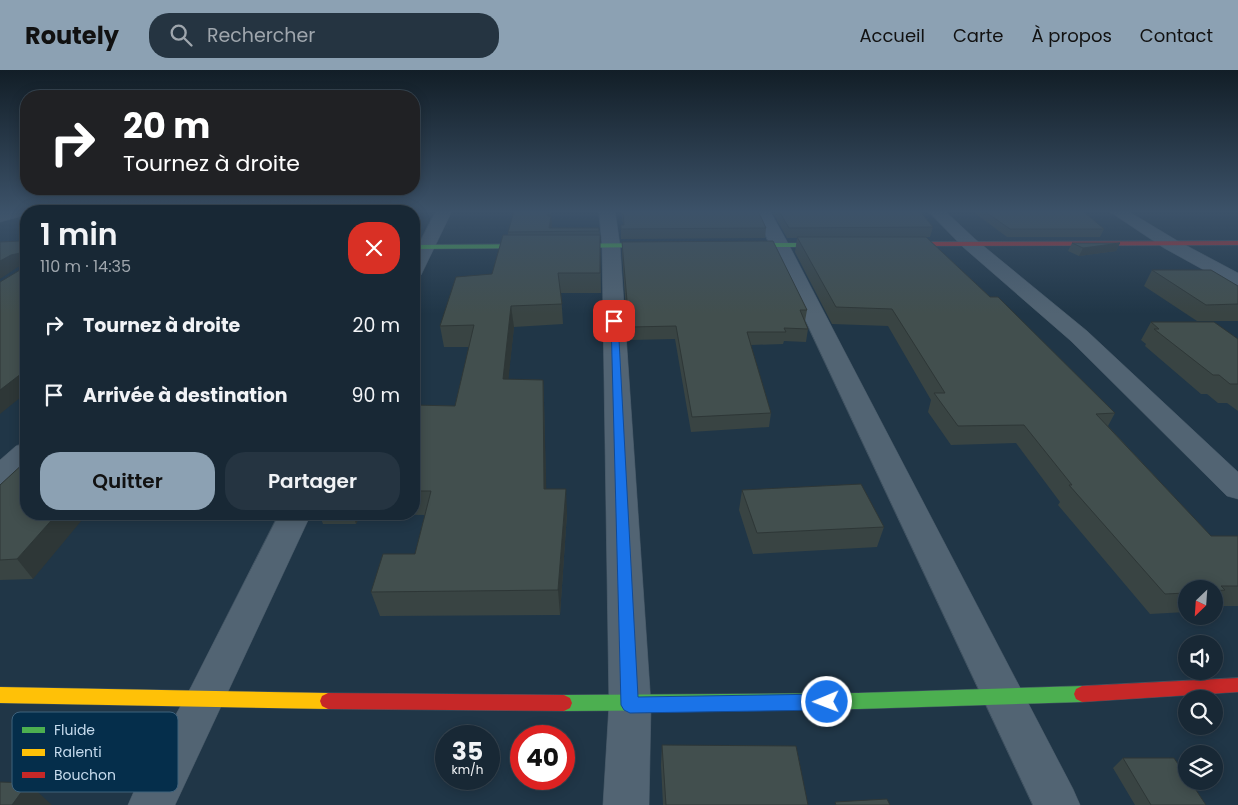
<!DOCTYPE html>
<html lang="fr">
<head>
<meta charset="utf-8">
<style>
	:root { --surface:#182835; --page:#253441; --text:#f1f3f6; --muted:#9fa6ad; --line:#364450; --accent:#8ca1b3 }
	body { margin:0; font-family:Poppins,sans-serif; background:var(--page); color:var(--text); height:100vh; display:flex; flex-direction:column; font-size:19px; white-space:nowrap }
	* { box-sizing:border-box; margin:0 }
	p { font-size:16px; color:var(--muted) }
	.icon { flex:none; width:28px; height:28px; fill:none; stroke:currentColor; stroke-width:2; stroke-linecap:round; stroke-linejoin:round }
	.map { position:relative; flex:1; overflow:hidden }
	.sheet { position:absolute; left:20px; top:135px; width:400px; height:315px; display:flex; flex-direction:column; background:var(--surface); border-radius:20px; box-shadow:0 2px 12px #0003,0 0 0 1px var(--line) }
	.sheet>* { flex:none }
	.hud { position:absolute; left:20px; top:20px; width:400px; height:105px; border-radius:20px; box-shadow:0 2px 12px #0003,0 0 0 1px var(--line); background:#202124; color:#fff; overflow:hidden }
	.needle { width:32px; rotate:205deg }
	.buttons { position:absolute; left:1178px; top:510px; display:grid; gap:10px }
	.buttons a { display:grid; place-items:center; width:45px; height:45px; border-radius:50%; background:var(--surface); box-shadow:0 2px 12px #0003,0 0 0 1px var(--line); font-size:25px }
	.speed { position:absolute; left:435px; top:655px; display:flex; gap:10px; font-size:25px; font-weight:700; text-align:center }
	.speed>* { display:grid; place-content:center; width:65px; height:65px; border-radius:50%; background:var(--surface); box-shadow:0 2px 12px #0003,0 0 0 1px var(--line); line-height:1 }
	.speed small { font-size:12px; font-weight:400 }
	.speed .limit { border:8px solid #d22; background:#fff; color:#111 }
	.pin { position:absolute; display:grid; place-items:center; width:42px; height:42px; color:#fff; margin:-21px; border-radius:10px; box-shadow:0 2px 8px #0006 }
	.me { position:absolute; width:55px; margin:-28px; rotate:269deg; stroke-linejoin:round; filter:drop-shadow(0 0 4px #0008) }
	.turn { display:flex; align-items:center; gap:18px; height:105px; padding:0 20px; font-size:22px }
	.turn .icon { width:65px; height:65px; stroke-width:2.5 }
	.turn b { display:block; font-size:35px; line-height:42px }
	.round { display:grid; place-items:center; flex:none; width:52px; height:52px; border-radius:20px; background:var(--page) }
	.headline { display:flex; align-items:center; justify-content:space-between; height:85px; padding:0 20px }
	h1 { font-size:30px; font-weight:600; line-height:38px }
	.button { display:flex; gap:10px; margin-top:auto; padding:10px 20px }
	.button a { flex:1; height:58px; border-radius:20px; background:var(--accent); color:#111; font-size:20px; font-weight:600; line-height:58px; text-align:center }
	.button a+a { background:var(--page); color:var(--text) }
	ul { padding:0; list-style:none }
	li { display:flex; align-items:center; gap:15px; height:70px; padding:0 20px }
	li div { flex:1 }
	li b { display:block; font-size:19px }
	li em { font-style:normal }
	header { display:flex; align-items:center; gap:30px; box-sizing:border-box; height:70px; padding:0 25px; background:var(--accent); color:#111 }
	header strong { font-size:24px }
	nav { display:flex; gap:28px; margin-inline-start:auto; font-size:18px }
	.search { width:350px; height:45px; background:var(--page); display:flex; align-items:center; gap:12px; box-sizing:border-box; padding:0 18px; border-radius:20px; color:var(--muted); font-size:19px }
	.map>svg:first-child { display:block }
</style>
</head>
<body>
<header>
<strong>Routely</strong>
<div class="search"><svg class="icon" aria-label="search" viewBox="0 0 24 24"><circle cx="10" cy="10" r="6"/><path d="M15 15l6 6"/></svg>Rechercher</div>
<nav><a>Accueil</a><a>Carte</a><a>À propos</a><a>Contact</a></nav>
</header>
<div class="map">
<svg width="1238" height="735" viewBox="0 0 1238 735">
	<rect width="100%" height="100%" fill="#203647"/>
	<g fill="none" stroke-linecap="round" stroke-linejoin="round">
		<g stroke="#415362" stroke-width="1">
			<path id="street" d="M4,141h27h-5v4l-26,7v-10z
				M436,141h16l-29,60 -2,4 -7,2v-24z
				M599,141h16l5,34 31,460 -2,100h-46l6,-100 -7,-460z
				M754,141h16l19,34 284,544 7,16h-47z
				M928,141h17l30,28 112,92 151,141v27l-11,-3 -156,-155 -108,-94z
				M1109,141h19l48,29 62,33v14l-7,-2 -67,-37z
				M26,373v25l-16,16 -10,3v-27l16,-14z
				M279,444h32l-136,291h-47l7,-16 56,-102z"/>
		</g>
		<g stroke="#415362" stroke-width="1">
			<path id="fast" d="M660,173l4,2 -1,2 -249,2v-4z
				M735,173h97l4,2 -4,2h-94l-4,-2z
				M1082,616l6,3 2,5 -2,5 -6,3 -224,7 -294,2 -6,-3 -2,-5 2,-5 6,-3 294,-2z"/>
		</g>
		<g stroke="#415362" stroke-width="1">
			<path id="slow" d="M0,617l328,6 6,3 2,5 -2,5 -6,3 -328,-6z"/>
		</g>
		<g stroke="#415362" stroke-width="1">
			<path id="jam" d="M1238,171v4l-343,1 -4,-2 4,-2z
				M1238,608v14l-156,10 -6,-3 -2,-5 2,-5 6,-3z
				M328,623l236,2 6,3 2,5 -2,5 -6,3 -236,-2 -6,-3 -2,-5 2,-5z"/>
		</g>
		<use href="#street" fill="#526473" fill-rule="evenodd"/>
		<use href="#fast" fill="#4caf50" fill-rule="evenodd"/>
		<use href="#slow" fill="#ffc107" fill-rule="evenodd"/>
		<use href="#jam" fill="#c62828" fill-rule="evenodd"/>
	</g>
	<path fill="#394443" d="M551,141l-1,5h1l1,7 -1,5h48l1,7 1,58h-40l2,31 -49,3 -6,52 35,1 1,22 2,87 21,24 -7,102 -180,1 -9,-24 44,-38 10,-39 -64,-1 -5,10h-33l-4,-10h95v-109l41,1 14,-59h-25l-4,-21 52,-52 16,-39v-3z
		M621,141h137l8,17 -1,10 -144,1v-14h2z
		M772,141h148l13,16 -3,10h-4l64,60 125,116 -7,13 103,110h27v70h-24v-17h-28v23l-36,2 -92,-109 2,-3 -44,-59 -65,2 -23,-33 3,-12 -43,-74 -56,-2 -37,-72 2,-14h-10z
		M972,141h111l21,18 -4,8h-93z
		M622,172l185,68 -2,11 3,8 -2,13 -22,-1 -1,3 -32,1 20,68 -2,14 -78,5 -16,-93 -44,1 -5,-27 -4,-60z
		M1072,173h48l-4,8 -37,5 -11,-5z
		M1152,200l86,16v35h-41l-53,-35z
		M1151,252l87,17v72l-11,-8h-9l-11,-9h-6l-56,-48 1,-2 -5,-4z
		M0,415l33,94 -33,1z
		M742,420l142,37 -7,20 -124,7 -14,-44z
		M662,675l146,60h-145l-2,-40z
		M1123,688l83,47h-71l-22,-37z"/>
	<path fill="#2e3737" d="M551,146l1,7 -1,9 -2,-4z
		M1120,173l-4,8 -37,5 4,-8z
		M20,183l6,13 -8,1 -18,12v-18l11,-6z
		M511,236l3,21 -8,75 -3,-23z
		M26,300v23l-26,21v-24z
		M543,310l1,22 3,111 -3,-24z
		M566,419l1,24 -7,102 -2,-25z
		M57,444h30l-54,65 -16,-20z
		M353,444h8l-5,10z
		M28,713l24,22h-40z"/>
	<path fill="#424f4e" stroke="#2e3737" d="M514,141h35l-1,5h3l-2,12h50v3l-91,1z
		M623,141h135l8,17 -145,1v-4h3z
		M779,141h141l13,16 -144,1z
		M984,141h99l21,18h-94z
		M26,157v143l-26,20v-108l20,-12v-17l-9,2 -11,6v-19l21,-1v-11z
		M503,165h97v38h-42l4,31 -51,2 -8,73 40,1 1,109h22l-8,101 -187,2 12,-38h32l16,-63h-17v-86l41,1 19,-81 -34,1 16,-49 36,-3z
		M797,167h129l64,60h8l117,116 -19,1 115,122h27v50h-17l4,4 -11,1v-2h-28v4l-21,1 -96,-109h3l-48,-60 -66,1 -24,-33h11l-53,-84 -56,-2z
		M773,171l34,69h-7l8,19 -24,-1 2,4h-39l24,81 -79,4 -16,-91 -45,1 -4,-26 -5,-59z
		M1072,173h48l-37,5z
		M1152,200h59l27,16v18l-32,1z
		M1151,252h63l24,17v45h-8l-11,-9h-6l-59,-46h5z
		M26,391v53h31l-40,45 -17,1v-75z
		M861,414l23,43 -127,6 -15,-43z
		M662,675l134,1 12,59h-142z
		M1123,688h51l12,18v5h4l16,24h-55z
		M0,712l28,1 -16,22h-12z
		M887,729l3,6h-54l-1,-3z"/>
	<linearGradient id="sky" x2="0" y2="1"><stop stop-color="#121e27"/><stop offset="0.58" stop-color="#3c5269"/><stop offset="1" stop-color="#3c5269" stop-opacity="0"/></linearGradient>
	<rect width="1238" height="244" fill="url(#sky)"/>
	<path fill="#1a73e8" stroke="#114b97" d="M611,249h3l4,2 20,376 189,-3 6,2 2,6 -2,5 -6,3 -197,3 -6,-3 -3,-5z"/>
	<rect x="12" y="642" width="166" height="80" rx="8" fill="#052e4b" stroke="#3f627c" stroke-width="1"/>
	<rect x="22" y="657" width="23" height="6" fill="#4caf50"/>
	<rect x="22" y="679" width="23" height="7" fill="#ffc107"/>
	<rect x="22" y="702" width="23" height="6" fill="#c62828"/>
	<g font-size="14" fill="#c6dbed">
		<text x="54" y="665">Fluide</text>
		<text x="54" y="687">Ralenti</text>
		<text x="54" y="710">Bouchon</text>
	</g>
</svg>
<div class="buttons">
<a><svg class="needle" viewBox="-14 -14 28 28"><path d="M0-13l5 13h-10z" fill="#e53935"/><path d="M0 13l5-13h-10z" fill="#9fa6ad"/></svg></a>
<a><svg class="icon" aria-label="sound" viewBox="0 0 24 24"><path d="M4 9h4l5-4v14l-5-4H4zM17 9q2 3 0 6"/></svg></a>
<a><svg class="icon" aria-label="search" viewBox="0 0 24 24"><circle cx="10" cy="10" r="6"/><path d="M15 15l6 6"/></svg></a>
<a><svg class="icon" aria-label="layers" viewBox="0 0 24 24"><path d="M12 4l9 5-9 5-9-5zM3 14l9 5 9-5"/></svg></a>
</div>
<div class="speed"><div>35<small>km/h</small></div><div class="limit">40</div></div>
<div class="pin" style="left:614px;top:251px;background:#d93025"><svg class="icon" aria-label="arrive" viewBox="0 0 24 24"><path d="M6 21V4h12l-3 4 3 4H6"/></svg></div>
<svg class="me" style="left:827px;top:632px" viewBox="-20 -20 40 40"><circle r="17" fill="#1a73e8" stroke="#fff" stroke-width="3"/><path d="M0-11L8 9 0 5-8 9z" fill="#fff"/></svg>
<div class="hud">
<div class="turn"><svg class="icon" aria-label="right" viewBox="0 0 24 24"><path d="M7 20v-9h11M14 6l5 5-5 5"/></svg><div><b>20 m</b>Tournez à droite</div></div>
</div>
<section class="sheet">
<div class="headline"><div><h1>1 min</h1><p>110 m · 14:35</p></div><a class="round" style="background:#d93025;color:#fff"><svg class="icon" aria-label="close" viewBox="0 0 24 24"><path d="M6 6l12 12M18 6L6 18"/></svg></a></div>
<ul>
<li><svg class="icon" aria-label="right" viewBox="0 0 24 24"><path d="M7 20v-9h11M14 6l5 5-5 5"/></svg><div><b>Tournez à droite</b></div><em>20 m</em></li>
<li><svg class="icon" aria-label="arrive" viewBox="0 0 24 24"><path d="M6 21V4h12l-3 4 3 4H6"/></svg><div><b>Arrivée à destination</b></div><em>90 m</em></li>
</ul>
<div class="button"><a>Quitter</a><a>Partager</a></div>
</section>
</div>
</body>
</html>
